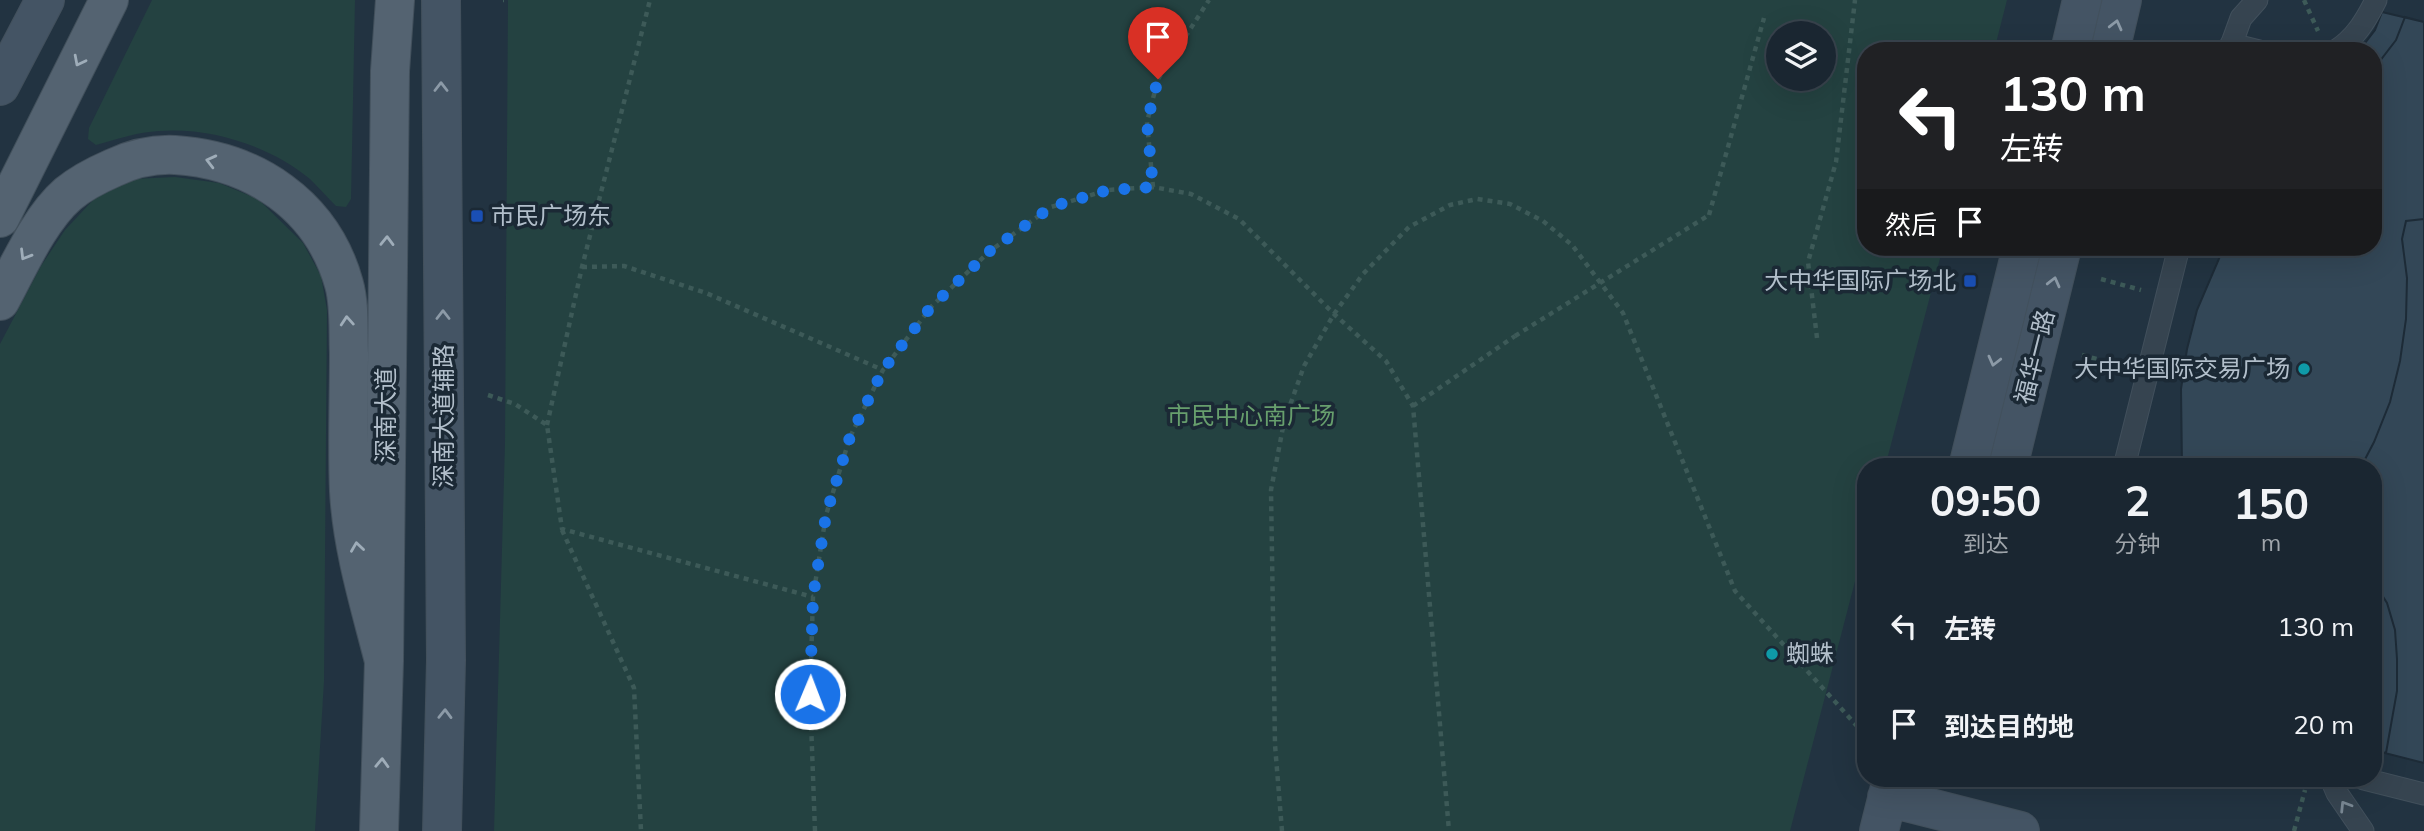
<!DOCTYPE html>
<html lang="zh">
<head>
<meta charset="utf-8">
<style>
	:root { --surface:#1a2631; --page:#27323d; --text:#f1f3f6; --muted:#9fa5ab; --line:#38434d }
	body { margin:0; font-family:Mulish,"Noto Sans SC",sans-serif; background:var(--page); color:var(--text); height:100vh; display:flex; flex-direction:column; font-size:26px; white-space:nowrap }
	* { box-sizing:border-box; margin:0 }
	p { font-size:23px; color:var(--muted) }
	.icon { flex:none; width:38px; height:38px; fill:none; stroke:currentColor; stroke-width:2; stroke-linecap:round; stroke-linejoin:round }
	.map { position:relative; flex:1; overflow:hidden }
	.drawer { position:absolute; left:1857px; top:458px; width:525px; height:329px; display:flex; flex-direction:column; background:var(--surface); border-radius:28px; box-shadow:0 7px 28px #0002,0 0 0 2px var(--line) }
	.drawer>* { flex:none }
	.hud { position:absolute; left:1857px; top:42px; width:525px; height:214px; border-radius:28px; box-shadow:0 7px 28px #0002,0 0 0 2px var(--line); background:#202124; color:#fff; overflow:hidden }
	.fabs { position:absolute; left:1766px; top:21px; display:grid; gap:14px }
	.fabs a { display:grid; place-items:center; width:70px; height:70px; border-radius:50%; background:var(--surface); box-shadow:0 7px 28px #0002,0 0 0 2px var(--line); font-size:35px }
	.pin { position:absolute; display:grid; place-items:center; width:60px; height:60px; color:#fff; margin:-72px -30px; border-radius:50% 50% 50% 0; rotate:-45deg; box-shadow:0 0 7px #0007 }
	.pin .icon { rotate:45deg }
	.me { position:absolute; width:77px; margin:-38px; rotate:1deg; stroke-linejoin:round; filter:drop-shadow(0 0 5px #0008) }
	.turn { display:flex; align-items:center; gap:24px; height:147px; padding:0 28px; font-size:32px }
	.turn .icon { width:91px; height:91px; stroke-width:2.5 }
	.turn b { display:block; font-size:49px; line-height:60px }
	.then { display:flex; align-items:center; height:66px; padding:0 28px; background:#0003; gap:14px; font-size:26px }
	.eta { display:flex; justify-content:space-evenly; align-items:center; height:119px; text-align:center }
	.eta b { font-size:42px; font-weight:700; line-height:49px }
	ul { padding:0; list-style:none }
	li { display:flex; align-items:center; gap:21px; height:98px; padding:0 28px }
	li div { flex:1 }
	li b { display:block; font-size:26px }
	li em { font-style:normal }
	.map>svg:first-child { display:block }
</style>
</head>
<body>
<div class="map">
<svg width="2424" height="831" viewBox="0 0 2424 831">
	<rect width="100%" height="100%" fill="#223341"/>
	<path fill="#244241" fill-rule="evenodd" d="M152,0h203l-4,199 -5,8 -10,-1c-9,-9 -17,-18 -26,-27 -40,-33 -99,-52 -151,-48 -21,1 -42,8 -63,14l-8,-6 1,-11z
		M508,0h1499l-13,51h-128v196h77l-58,220h-19l-1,76 -75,288h-1296l11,-388zM1824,33v46h-46v-46z
		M175,177l44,6 39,16 45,44 18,33 6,34 -3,371 -9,150h-315v-487l41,-78 24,-36 29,-31 38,-20z"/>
	<path fill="#334757" stroke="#1d2b37" stroke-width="2" d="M2382,12l42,10v741l-51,-13v-283h-191l-1,-78 6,-40 10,-39 27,-63h149v-196h-14l16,-21z
		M2405,17l19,5v197l-18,2 -4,18 5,39 -1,41 -6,42 -10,41 -16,40 -13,25h-179l-1,-78 6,-40 10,-39 27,-63h149v-177l23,-30z
		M2373,581l14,22 8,27 2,29v32l-11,62 -13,-3z"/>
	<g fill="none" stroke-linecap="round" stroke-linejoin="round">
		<g stroke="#42505c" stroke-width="23">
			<path id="lane" d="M2231,44l28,7
				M2229,51l12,-33 16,-18
				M2335,51c20,-12 31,-31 41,-51
				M2124,467l55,-220
				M2331,779l6,14 26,38
				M2364,779l60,15"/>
		</g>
		<g stroke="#42505c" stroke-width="40">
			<path id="secondary" d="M441,0l5,660 -4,171
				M2070,51l12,-51
				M2110,51l12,-51
				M0,86l45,-86
				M1968,467l54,-220
				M2008,467l54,-220
				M1887,797l133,34
				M1879,831l13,-52"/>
		</g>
		<g stroke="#42505c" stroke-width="40">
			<path id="primary" d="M0,218l109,-218
				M0,301c18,-33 39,-82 68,-107 13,-11 29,-19 45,-26 19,-9 41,-14 62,-13 79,5 147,50 169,129 6,21 4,47 5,69 0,46 -2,92 0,138 3,57 21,115 35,170
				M379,831l5,-170 6,-590 5,-71"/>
		</g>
		<path stroke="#3d5a58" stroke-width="4.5" stroke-dasharray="5 5" stroke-linecap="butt" d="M503,0h1
			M2304,0l14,31
			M1153,187l-6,-65 11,-43 51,-79
			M1709,215l55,-197
			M582,267l42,-1 82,27 177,77
			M2101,279l40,11
			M1817,338l-9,-76 28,-100 19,-162
			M2082,355l40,11
			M488,395l27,9 32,21 15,104 251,68
			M1413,406l102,-70
			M547,425l35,-158 68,-267
			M562,530l72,158 7,143
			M815,831l-5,-137 3,-97 13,-82 24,-78 33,-67 48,-63 59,-56 61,-44 57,-17 45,-3 38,7 48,25 95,95 52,47 27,45 36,425
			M1282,831l-7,-86 -4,-255 13,-68 20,-56 30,-52 29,-40 46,-47 41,-22 27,-6 33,5 33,17 29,24 51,68 112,278 122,135
			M2294,831l11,-41"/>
		<use href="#lane" stroke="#364450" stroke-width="21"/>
		<use href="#secondary" stroke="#445464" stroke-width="38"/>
		<use href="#primary" stroke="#546371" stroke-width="38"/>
		<path stroke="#3d5a58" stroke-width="4.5" stroke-dasharray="5 5" stroke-linecap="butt" d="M1515,336l194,-121"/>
	</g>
	<defs><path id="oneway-chevron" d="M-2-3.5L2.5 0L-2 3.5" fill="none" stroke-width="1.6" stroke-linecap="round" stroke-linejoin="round" transform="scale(1.75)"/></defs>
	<g stroke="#8c9aa7">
		<use href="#oneway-chevron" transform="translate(2116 25) rotate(-76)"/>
		<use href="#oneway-chevron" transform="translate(441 87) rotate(-90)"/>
		<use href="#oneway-chevron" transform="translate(2054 282) rotate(-76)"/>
		<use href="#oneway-chevron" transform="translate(443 315) rotate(-90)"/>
		<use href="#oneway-chevron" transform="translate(1994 361) rotate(104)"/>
		<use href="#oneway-chevron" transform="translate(445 714) rotate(-89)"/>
	</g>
	<g stroke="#9fadb9">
		<use href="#oneway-chevron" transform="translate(79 61) rotate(117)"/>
		<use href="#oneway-chevron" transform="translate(211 161) rotate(-166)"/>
		<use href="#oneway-chevron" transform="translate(387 241) rotate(-89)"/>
		<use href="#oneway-chevron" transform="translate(25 255) rotate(121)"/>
		<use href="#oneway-chevron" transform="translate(347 321) rotate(-94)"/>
		<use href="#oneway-chevron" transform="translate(357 547) rotate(-98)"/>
		<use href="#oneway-chevron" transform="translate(382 763) rotate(-88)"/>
	</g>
	<use stroke="#7a8894" href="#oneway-chevron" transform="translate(2345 806) rotate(-122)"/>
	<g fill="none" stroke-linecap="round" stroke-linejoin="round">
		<path stroke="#1a73e8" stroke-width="12" stroke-dasharray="0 21.6" d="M810,694l3,-97 13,-82 24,-78 33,-67 48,-63 59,-56 61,-44 57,-17 45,-3 -6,-65 11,-43"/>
	</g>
	<g fill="#1a4fb4" stroke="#1b2935" stroke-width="2.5">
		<rect x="470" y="209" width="14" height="14" rx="3.5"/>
		<rect x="1963" y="274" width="14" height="14" rx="3.5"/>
	</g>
	<g fill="#0f9aa8" stroke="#1b2935" stroke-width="2.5">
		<circle cx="2304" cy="369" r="7"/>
		<circle cx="1772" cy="654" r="7"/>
	</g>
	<g text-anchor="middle" stroke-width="7" stroke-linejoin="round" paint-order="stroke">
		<g font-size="24" fill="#b2bfcb" stroke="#1b2935" text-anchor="start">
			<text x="491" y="224">市民广场东</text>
			<text x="1956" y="289" text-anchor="end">大中华国际广场北</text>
			<text x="2290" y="377" text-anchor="end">大中华国际交易广场</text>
			<text x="1786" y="662">蜘蛛</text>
		</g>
		<g font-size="24" fill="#b2bfcb" stroke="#1b2935">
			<text transform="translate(2035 357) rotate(-76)" y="8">福华一路</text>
			<text transform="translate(386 415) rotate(-90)" y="8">深南大道</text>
			<text transform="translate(444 416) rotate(-90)" y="8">深南大道辅路</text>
		</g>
		<g font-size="24" fill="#679f6d" stroke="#1b2935">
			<text x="1251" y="424">市民中心南广场</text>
		</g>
	</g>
</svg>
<div class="fabs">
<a><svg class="icon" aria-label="layers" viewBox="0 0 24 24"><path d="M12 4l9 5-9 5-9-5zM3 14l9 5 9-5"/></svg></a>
</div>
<div class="pin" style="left:1158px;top:79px;background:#d93025"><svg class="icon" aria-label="arrive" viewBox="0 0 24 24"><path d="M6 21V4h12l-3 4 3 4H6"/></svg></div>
<svg class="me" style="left:810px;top:694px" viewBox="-20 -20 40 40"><circle r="17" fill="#1a73e8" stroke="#fff" stroke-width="3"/><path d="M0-11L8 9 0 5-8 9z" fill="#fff"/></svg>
<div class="hud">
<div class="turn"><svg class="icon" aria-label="left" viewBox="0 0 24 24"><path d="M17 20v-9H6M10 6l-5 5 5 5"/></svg><div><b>130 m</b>左转</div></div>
<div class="then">然后<svg class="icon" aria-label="arrive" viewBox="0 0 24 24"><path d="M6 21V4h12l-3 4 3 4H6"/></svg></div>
</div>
<section class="drawer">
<div class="eta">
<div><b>09:50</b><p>到达</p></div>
<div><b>2</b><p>分钟</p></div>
<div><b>150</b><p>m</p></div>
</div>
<ul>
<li><svg class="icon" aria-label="left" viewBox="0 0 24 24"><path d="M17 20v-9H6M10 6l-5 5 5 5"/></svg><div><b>左转</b></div><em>130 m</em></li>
<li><svg class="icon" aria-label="arrive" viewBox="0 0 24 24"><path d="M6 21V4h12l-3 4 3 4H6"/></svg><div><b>到达目的地</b></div><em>20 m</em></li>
</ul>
</section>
</div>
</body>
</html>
